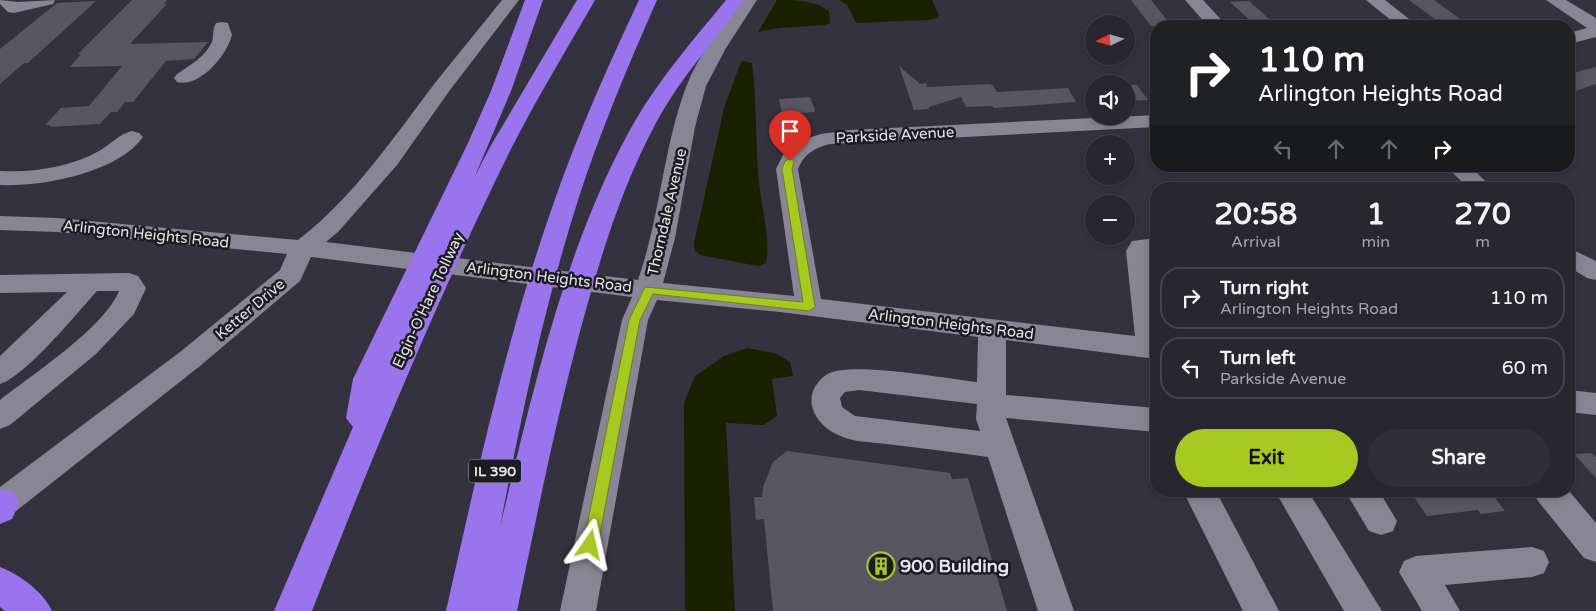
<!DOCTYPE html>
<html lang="en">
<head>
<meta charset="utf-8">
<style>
	:root { --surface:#28262f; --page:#302e37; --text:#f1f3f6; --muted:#a5a5aa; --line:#44434b; --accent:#a6c821 }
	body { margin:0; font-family:"Varela Round",sans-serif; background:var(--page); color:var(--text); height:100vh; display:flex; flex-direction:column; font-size:19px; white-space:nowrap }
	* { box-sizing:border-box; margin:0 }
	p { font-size:16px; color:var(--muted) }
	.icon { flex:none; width:28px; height:28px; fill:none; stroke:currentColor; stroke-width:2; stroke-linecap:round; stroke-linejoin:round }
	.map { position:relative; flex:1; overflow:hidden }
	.sheet { position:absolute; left:1150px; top:182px; width:425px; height:315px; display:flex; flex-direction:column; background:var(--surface); border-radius:20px; box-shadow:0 2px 8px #0003,0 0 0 1px var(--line) }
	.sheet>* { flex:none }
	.guide { position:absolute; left:1150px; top:20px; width:425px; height:152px; border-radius:20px; box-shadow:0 2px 8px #0003,0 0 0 1px var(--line); background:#202124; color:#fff; overflow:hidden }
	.needle { width:32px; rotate:265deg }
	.tools { position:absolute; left:1085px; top:15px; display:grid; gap:10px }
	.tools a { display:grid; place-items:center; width:50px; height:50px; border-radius:50%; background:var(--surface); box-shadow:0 2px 8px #0003,0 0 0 1px var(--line); font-size:25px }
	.pin { position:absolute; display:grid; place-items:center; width:42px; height:42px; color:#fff; margin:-51px -21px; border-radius:50% 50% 50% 0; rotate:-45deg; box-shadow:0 0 5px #0007 }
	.pin .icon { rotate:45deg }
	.me { position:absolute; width:55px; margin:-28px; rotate:11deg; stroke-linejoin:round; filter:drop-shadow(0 0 4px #0008) }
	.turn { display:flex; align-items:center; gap:18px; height:105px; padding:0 25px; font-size:22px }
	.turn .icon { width:65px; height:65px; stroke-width:2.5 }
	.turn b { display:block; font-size:35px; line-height:42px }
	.lanes { display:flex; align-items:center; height:48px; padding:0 25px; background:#0003; justify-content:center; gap:25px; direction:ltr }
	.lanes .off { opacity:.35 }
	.eta { display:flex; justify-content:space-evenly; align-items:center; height:85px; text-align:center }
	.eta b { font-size:30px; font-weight:700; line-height:35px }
	.primary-button { display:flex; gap:10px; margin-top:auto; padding:10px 25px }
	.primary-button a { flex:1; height:58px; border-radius:30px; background:var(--accent); color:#111; font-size:20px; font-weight:700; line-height:58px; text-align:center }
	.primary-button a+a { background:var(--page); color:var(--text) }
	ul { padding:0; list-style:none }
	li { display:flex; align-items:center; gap:15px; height:62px; margin:0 10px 8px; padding:0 15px; border:2px solid var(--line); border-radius:20px }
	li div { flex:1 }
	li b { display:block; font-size:19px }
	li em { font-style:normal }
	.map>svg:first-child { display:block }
</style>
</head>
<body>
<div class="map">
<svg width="1596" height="611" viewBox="0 0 1596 611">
	<rect width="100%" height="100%" fill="#35323f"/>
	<path fill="#192101" d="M777,0c17,0 41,0 52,12l1,11 -5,2 -46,3 -21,4z
		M839,0h93l7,15 -2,3 -8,2 -73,3 -9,-18z
		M743,61l9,2c5,39 3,79 7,119 2,24 12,58 7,81l-8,3 -58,-11 -5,-4 -1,-8 30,-135 16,-44z
		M747,348l28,5 15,9 3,14 -21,3 5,37 -13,9 -38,-2 9,188h-50l-1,-208 11,-27 29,-20z"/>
	<path fill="#595664" d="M132,0h35l-3,4h3l-37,40 78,-2 -14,17 -28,2 -33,41h-8l-8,10h-6l-11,12 -50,3 1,-2h-6l16,-17 28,-2 33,-40 -52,1 11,-13h-3z
		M1131,0h20l21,26h-21z
		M1409,0h25l36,26h-26z
		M96,1l-68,62h-4l-24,21v-35l57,-46z
		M1249,1l28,25h-21l-26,-24z
		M899,66l21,18 6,-1 1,4 61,-3 5,1 4,7 71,-4 8,14 -82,6 -2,-2 -26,1 -5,-10 -32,10v2l-15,1z
		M1596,67v17l-27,9v-19z
		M1126,85h11l11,15 -22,1z
		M810,97l5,13 -1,2 -32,2 -3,-15z
		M787,451l163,22 2,6 16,-1 39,133h-234l-9,-92 -8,1 -2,-23h8l1,-10 10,-25z
		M1591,453l5,4v21l-22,-24z
		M1410,491h80l15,20 -24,3 -3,-4 -51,6z"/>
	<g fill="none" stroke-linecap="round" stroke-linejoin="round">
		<path fill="#888594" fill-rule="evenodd" d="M0,0l18,2 37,-2 -2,4 -39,9 -6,-1 -8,-8z
			M502,0h17l-69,90 -53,75 -59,67 -12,10 312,38c22,-63 25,-131 48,-193 12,-32 35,-59 55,-87h16l-31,48 -20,38 -11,41 -20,111 -12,45 131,13 -18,-127 7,-14 13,-13 25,-8 28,-4 307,-15v12l-326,17c-16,4 -26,10 -32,25l23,130 314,37 -9,-85 6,-10 24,-3v16h-5l5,40v65l-150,-19v55l150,13v24l-150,-14 68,193h-36l-50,-154c-34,-5 -68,-9 -102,-13 -16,-2 -34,-2 -48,-9 -26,-12 -38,-41 -12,-60 21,-15 122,4 151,7l1,-45 -198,-25 -123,-12 -9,20 -52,291h-36l62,-291 10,-23 -321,-40 -11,24 -100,85 -189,149 -11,4v-32l180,-135 100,-82 7,-16 -230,-22 -57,-2v-14l57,2 241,22c56,-43 95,-102 137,-157 22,-28 45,-55 67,-83zM859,390l118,14 -1,15 4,12 -125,-15 -13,-9 -2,-9 5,-6z
			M1185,0h18l24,26h-19z
			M1366,0h19l33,26h-20z
			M1546,0h20l30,18v19l-27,7v-11l18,-5z
			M222,22l6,1 4,12c-5,20 -32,53 -55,47l-3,-4 3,-4c12,-8 29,-18 35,-32 2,-7 0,-13 4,-19z
			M132,131l7,2 4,4c-25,36 -102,50 -143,48v-14c32,2 71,-4 99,-20 11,-6 20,-17 33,-20z
			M1446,166h24l23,23h-24z
			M1569,248l27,13v19l-9,-2 -18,-11z
			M129,273l9,3 8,12 -12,26 -38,40 -86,71 -10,4v-29c33,-26 104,-72 119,-109h-22c-20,22 -71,85 -97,93v-28l67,-64 -67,1v-18z
			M1569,390l27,3v22l-27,-3z
			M1183,491h33l63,120h-36z
			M1275,491h33l74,120h-38z
			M1345,491h34l18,30 -4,10 -12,4 -12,-4z
			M1533,491h36l27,32v39l-12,-4 -46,-57z
			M1532,547l12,4 5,11 -5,11 -12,4 -87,8 15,26h-38l-23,-39 5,-11 12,-5z"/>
		<path fill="#9a74ed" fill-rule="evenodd" d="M525,0h18l-32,91 -36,85 15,-29 87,-147h18c-28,49 -58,98 -84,149 -74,150 -138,305 -199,462h-38l79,-184 -7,-9 7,-39 115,-236 23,-52z
			M639,0h18c-29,66 -57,132 -79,200 -34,107 -57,217 -78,327 32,-133 66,-286 135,-406 25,-43 59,-82 91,-121h18c-29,41 -64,78 -88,123 -34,63 -55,132 -74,201 -26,95 -45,191 -65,287h-71c31,-138 61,-276 108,-409 24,-69 54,-136 85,-202z
			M0,489l14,4 5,10 -7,16 -12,5z
			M0,567c20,8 43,24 52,44h-47l-5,-4z"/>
	</g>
	<path fill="#a6c821" stroke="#6c8215" d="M790,158l4,3 -2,8 23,138 -6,4 -156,-17 -13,26 -42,225 -2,5 -6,2 -5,-2 -2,-5 46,-225 16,-33 158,15 -21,-133 3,-8z"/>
	<defs>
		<g id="building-ring" transform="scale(1.4375)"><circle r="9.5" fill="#1c1b21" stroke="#a6c821" stroke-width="1.5"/><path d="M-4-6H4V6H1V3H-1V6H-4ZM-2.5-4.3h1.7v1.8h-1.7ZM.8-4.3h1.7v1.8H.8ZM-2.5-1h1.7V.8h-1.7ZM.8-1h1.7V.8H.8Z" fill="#a6c821"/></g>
	</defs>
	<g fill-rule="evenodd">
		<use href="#building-ring" x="881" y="566"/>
	</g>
	<g text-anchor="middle" stroke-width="5" stroke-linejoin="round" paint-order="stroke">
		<rect fill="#1c1b21" stroke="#a9a7ae" stroke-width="1" x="469" y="459.5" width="52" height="23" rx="4"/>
		<g font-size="14" font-weight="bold" fill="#e5e3eb">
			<text x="495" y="476">IL 390</text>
		</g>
		<g font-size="15" fill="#e5e3eb" stroke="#1c1b21">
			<text transform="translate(895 135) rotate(-3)" y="5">Parkside Avenue</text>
			<text transform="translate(667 212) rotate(-77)" y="5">Thorndale Avenue</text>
			<text transform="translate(146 234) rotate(6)" y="5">Arlington Heights Road</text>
			<text transform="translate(549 277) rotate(7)" y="5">Arlington Heights Road</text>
			<text transform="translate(428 300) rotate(-65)" y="5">Elgin-O'Hare Tollway</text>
			<text transform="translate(250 309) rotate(-40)" y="5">Ketter Drive</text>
			<text transform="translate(951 324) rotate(7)" y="5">Arlington Heights Road</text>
		</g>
		<g font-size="18" font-weight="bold" fill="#e5e3eb" stroke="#1c1b21" text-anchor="start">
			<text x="900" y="572">900 Building</text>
		</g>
	</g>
</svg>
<div class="tools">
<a><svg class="needle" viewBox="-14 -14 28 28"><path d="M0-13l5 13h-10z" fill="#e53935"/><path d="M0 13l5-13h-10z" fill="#a5a5aa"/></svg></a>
<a><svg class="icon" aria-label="sound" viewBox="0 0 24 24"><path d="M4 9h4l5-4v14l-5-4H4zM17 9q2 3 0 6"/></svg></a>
<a>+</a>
<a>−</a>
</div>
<div class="pin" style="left:790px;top:161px;background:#d93025"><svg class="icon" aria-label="arrive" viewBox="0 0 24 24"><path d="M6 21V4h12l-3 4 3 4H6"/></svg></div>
<svg class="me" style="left:590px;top:545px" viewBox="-20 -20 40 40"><path d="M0-17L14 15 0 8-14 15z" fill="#a6c821" stroke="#fff" stroke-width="4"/></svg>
<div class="guide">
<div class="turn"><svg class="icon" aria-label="right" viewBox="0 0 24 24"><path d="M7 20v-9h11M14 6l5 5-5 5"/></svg><div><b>110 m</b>Arlington Heights Road</div></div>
<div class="lanes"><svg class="icon off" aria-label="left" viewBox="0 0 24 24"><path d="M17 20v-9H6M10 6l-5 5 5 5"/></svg><svg class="icon off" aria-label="ahead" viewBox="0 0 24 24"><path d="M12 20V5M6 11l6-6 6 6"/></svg><svg class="icon off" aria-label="ahead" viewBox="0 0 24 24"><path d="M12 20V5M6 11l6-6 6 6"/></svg><svg class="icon" aria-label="right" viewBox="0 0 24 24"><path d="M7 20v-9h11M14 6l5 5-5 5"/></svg></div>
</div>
<section class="sheet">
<div class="eta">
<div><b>20:58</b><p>Arrival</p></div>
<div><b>1</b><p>min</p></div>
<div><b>270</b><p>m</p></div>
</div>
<ul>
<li><svg class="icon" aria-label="right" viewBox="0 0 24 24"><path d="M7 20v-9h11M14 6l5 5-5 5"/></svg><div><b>Turn right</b><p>Arlington Heights Road</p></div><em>110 m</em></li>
<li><svg class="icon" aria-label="left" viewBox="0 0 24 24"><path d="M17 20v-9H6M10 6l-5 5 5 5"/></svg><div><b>Turn left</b><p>Parkside Avenue</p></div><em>60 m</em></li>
</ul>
<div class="primary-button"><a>Exit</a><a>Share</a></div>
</section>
</div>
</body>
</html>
